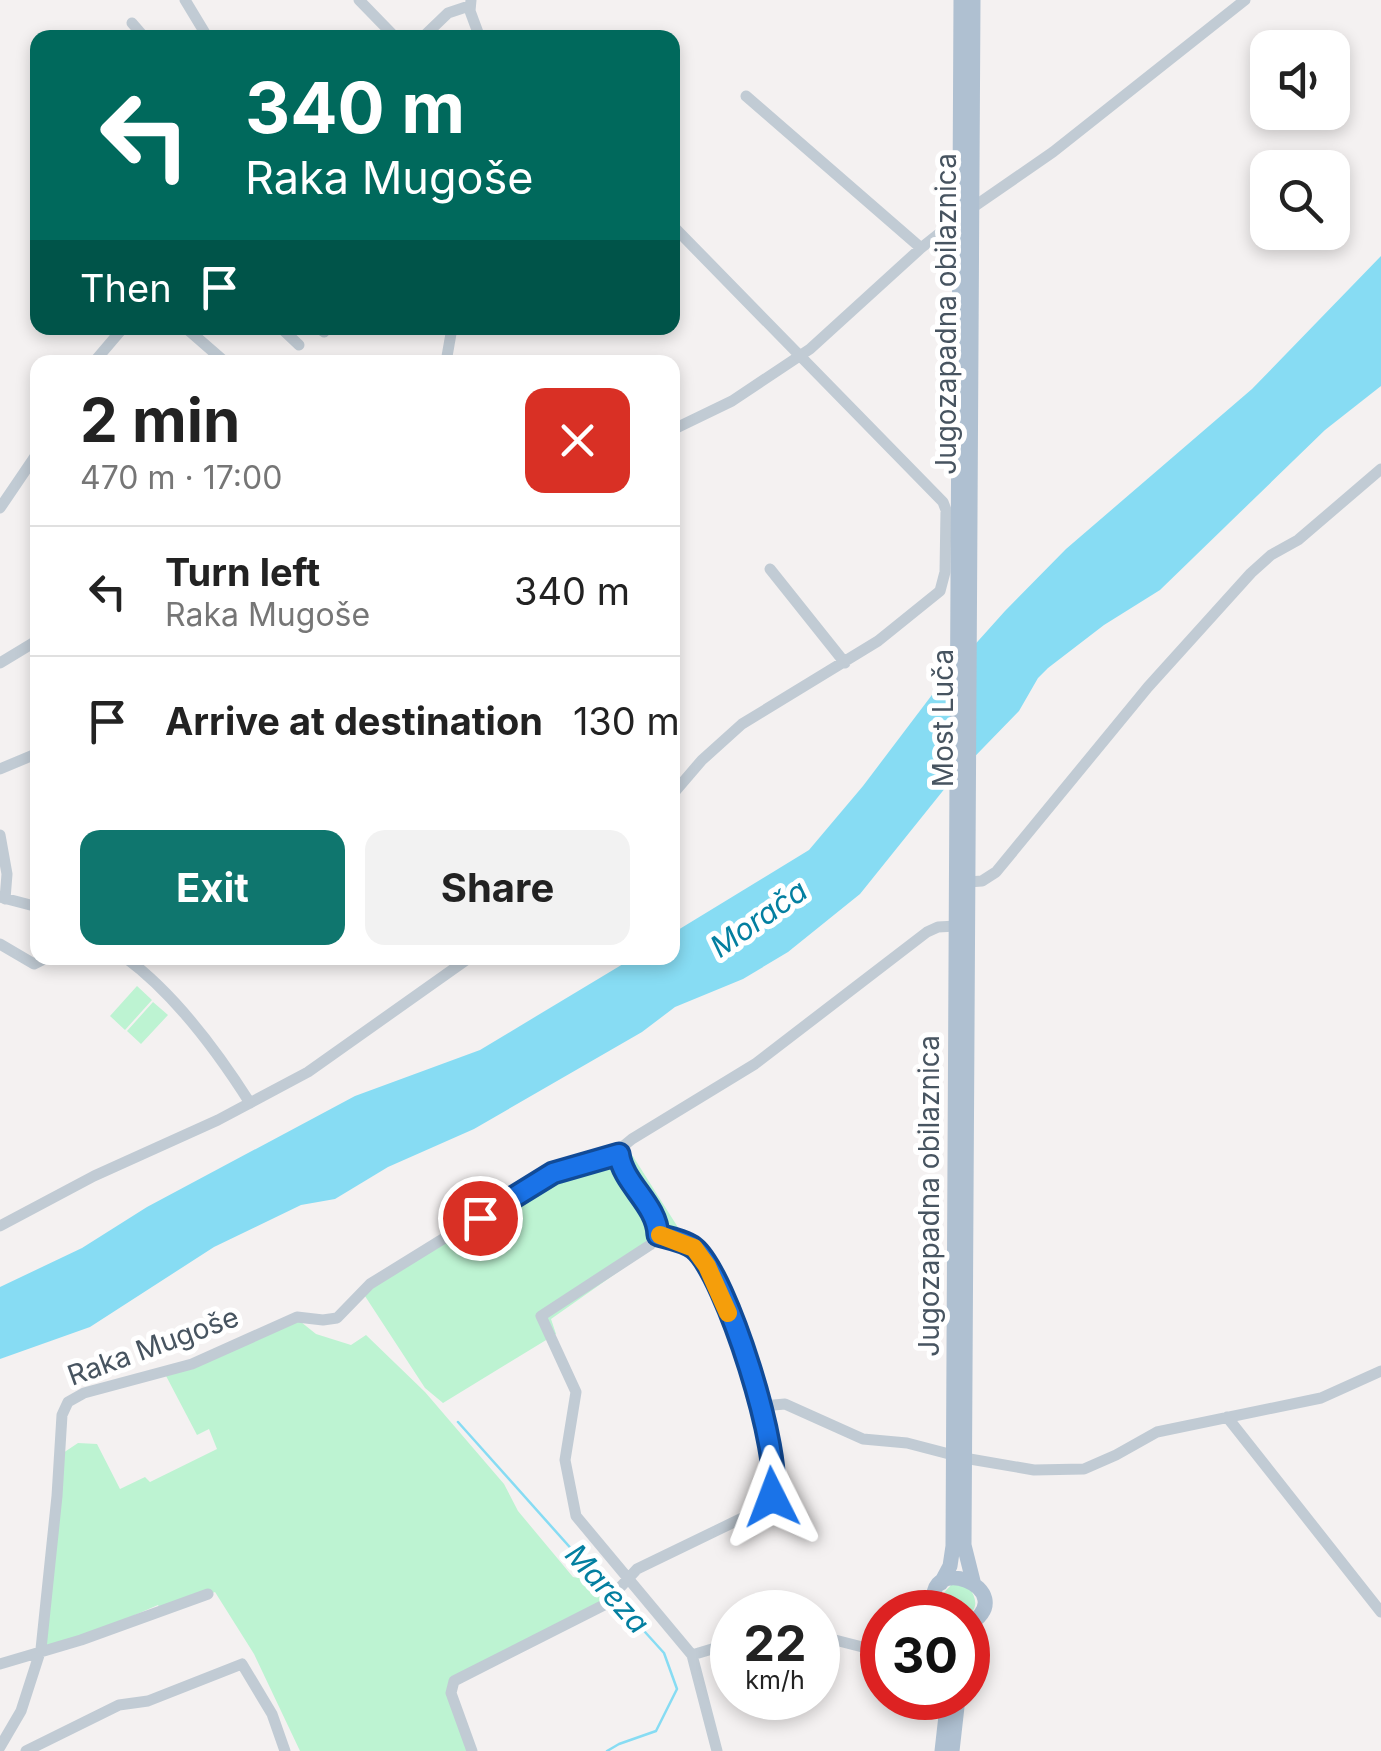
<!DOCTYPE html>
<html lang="en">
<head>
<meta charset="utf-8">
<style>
	:root { --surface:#fff; --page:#f2f2f2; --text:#222; --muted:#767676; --line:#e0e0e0; --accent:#0f766e }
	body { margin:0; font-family:Inter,sans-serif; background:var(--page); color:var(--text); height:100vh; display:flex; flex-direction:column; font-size:38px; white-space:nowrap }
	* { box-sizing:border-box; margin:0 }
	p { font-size:32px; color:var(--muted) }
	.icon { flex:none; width:55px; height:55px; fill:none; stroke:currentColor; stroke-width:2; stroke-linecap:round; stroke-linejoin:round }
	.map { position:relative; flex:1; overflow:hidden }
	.sheet { position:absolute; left:30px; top:355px; width:650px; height:610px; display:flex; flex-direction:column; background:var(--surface); border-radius:20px; box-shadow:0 5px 15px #0003 }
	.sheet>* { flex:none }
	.banner { position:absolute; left:30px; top:30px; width:650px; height:305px; border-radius:20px; box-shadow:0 5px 15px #0003; background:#00695c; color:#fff; overflow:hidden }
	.tools { position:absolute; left:1250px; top:30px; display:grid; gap:20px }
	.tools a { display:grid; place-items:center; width:100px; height:100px; border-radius:20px; background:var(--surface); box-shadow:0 5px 15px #0003; font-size:50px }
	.speed { position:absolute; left:710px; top:1590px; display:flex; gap:20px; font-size:50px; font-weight:700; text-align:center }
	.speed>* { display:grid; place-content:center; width:130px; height:130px; border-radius:50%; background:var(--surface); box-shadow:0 5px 15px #0003; line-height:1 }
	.speed small { font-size:25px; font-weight:400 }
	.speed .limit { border:15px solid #d22; background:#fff; color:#111 }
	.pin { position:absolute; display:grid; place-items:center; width:85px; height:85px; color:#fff; margin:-42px; border:5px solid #fff; border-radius:50%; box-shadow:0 2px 10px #0007 }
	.me { position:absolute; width:110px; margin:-55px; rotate:357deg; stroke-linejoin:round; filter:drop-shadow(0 0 8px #0008) }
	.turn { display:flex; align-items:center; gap:35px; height:210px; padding:0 50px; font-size:45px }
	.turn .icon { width:130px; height:130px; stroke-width:2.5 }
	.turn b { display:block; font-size:70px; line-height:85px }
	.then { display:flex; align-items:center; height:95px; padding:0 50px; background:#0003; gap:20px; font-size:38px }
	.round { display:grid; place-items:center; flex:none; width:105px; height:105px; border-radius:20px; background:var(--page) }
	.headline { display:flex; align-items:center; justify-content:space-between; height:170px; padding:0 50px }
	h1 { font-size:60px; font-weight:700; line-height:75px }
	.action { display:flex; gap:20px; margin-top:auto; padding:20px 50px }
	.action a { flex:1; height:115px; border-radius:20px; background:var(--accent); color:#fff; font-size:40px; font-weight:700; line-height:115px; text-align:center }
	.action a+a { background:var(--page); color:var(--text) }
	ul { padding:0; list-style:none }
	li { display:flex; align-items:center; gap:30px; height:130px; padding:0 50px; border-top:2px solid var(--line) }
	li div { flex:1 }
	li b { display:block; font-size:38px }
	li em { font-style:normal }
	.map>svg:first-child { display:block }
</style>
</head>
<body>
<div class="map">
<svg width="1381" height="1751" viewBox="0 0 1381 1751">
	<rect width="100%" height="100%" fill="#f4f1f1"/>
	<path fill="#bdf3d2" d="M137,986l15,14 -27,30 -15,-14z
		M153,1002l15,13 -27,29 -14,-13z
		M629,1150l50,79 -128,90 5,15 -113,69 -18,-15 -62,-95 176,-110z
		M296,1318l20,16 35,11 15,-10 59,57 79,92 14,27 55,66 18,3 19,18 -162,86 21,67h-169l-46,-97 -39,-62 -53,20 -4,-7 -74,32 -39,10 15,-192 18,-12 19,1 23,45 25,-12 5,5 67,-33 -8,-20 -12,6 -33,-63z
		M952,1584l17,3c7,11 10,20 -1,29v-4h-24l-4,-15z"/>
	<path fill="#87dcf3" d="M1381,256v130l-56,44 -165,160 -56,35 -56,43 -10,10 -19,33 -69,71 -90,112 -72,58 -45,27 -68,28 -33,25 -168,97 -86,38 -53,32 -34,6 -87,42 -124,80 -90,32v-72l82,-39 65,-41 208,-111 125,-46 153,-92h39l1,-25 136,-83 54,-64 81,-107 61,-68 61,-62 186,-160z"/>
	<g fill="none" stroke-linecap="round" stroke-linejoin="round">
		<path stroke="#87dcf3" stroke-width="2.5" d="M458,1422l151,169
			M607,1751l12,-7 37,-13 21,-42 -13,-36 -47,-52"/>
		<path stroke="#c1cbd4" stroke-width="11" d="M185,0l23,38
			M359,0l37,38
			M471,0l-1,11 10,27
			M132,23l13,15
			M422,38l26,-25 21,-7
			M746,96l175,152
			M972,208l81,-56 192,-152
			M672,225l271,277 3,8 -1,62 -5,19 -62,50 -136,83 -40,36 -30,35
			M186,328l39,34
			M281,328l18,17
			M319,328l5,4
			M94,362l29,-34
			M446,362l6,-34
			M672,430l60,-29 78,-52 111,-101 39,-31
			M0,508l38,-56
			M770,569l75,94
			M0,663l38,-23
			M0,769l38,-16
			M0,835l7,39 -2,25
			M968,882l14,-1 14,-9 152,-185 103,-114 20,-18 27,-15 83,-71
			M0,897l38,10
			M0,944l34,20 12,-6
			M126,958c50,37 91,93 124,145
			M0,1226l94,-50 124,-56 90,-48 161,-114
			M658,1235l-8,10 -109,71 35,76 -11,68 11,56 116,139 25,96
			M658,1235c-1,-31 -46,-56 -37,-87l11,-9 123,-75 172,-132 11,-5 18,-1
			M762,1406l23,-2 78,35 44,4 46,12
			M1227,1417l154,195
			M964,1458l70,12 50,-1 32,-14 41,-23 164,-34 60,-27
			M818,1643l17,-3 47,12
			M692,1655l40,-12
			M0,1664l81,-24 127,-46
			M0,1747l21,-36 20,-62 16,-153 5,-81 6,-13 16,-9 108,-29 105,-47 26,3 14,-2 33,-34 170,-105 30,-13 49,-12
			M26,1751l93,-46 29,-4 94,-37 30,50 13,37
			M472,1751l-21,-58 3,-12 150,-76 33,-36 126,-61c6,-5 10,-11 11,-20 7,-38 -50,-216 -80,-240 -9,-7 -25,-9 -36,-13"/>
		<path stroke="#afc0d1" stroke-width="15" d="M973,0l-9,1545 9,36
			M941,1583l9,-17 3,-20 8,-1546
			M936,1612c-19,-66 90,-22 32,13
			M942,1751l6,-53
			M952,1751l6,-53"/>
	</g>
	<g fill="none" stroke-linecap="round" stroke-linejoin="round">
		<g stroke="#114b97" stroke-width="25">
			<path id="route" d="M480,1218l73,-45 66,-19c4,30 38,50 39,81 11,3 27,6 36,13 32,25 90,210 78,249"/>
		</g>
		<use href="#route" stroke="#1a73e8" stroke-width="18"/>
		<path stroke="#f59e0b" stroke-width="18" d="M660,1235l34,13 13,18 21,47"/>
	</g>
	<g text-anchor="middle" stroke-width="10" stroke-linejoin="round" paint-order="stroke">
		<g font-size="28" fill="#475460" stroke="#fff">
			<text transform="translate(946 314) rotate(-90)" y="10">Jugozapadna obilaznica</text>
			<text transform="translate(943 718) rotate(-90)" y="10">Most Luča</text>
			<text transform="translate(929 1196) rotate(-90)" y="10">Jugozapadna obilaznica</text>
			<text transform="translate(153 1346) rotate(-20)" y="10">Raka Mugoše</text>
		</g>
		<g font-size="30" font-style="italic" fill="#037fa0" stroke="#fff">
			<text transform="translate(759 919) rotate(-35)" y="10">Morača</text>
			<text transform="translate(607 1589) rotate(48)" y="10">Mareza</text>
		</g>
	</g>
</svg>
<div class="tools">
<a><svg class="icon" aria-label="sound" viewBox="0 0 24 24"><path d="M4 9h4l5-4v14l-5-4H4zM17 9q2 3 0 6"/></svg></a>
<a><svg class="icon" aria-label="search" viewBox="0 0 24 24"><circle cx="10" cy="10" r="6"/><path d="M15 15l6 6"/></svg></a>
</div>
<div class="speed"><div>22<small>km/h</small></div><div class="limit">30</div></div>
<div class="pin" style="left:480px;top:1218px;background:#d93025"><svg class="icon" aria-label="arrive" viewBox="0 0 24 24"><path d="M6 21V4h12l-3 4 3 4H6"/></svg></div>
<svg class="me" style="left:772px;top:1497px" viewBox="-20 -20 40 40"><path d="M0-17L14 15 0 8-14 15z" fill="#1a73e8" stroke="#fff" stroke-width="4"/></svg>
<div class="banner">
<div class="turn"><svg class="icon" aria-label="left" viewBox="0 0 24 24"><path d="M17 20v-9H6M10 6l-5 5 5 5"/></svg><div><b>340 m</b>Raka Mugoše</div></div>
<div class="then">Then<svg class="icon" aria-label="arrive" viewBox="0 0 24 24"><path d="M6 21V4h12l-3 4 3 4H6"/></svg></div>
</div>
<section class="sheet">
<div class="headline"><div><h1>2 min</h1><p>470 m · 17:00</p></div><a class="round" style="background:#d93025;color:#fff"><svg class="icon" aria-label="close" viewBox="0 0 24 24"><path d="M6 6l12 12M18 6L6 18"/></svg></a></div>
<ul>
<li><svg class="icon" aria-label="left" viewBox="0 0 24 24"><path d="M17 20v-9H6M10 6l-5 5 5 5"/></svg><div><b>Turn left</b><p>Raka Mugoše</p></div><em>340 m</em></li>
<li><svg class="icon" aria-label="arrive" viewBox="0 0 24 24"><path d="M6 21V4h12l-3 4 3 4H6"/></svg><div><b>Arrive at destination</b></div><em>130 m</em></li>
</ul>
<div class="action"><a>Exit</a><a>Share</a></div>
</section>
</div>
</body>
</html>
